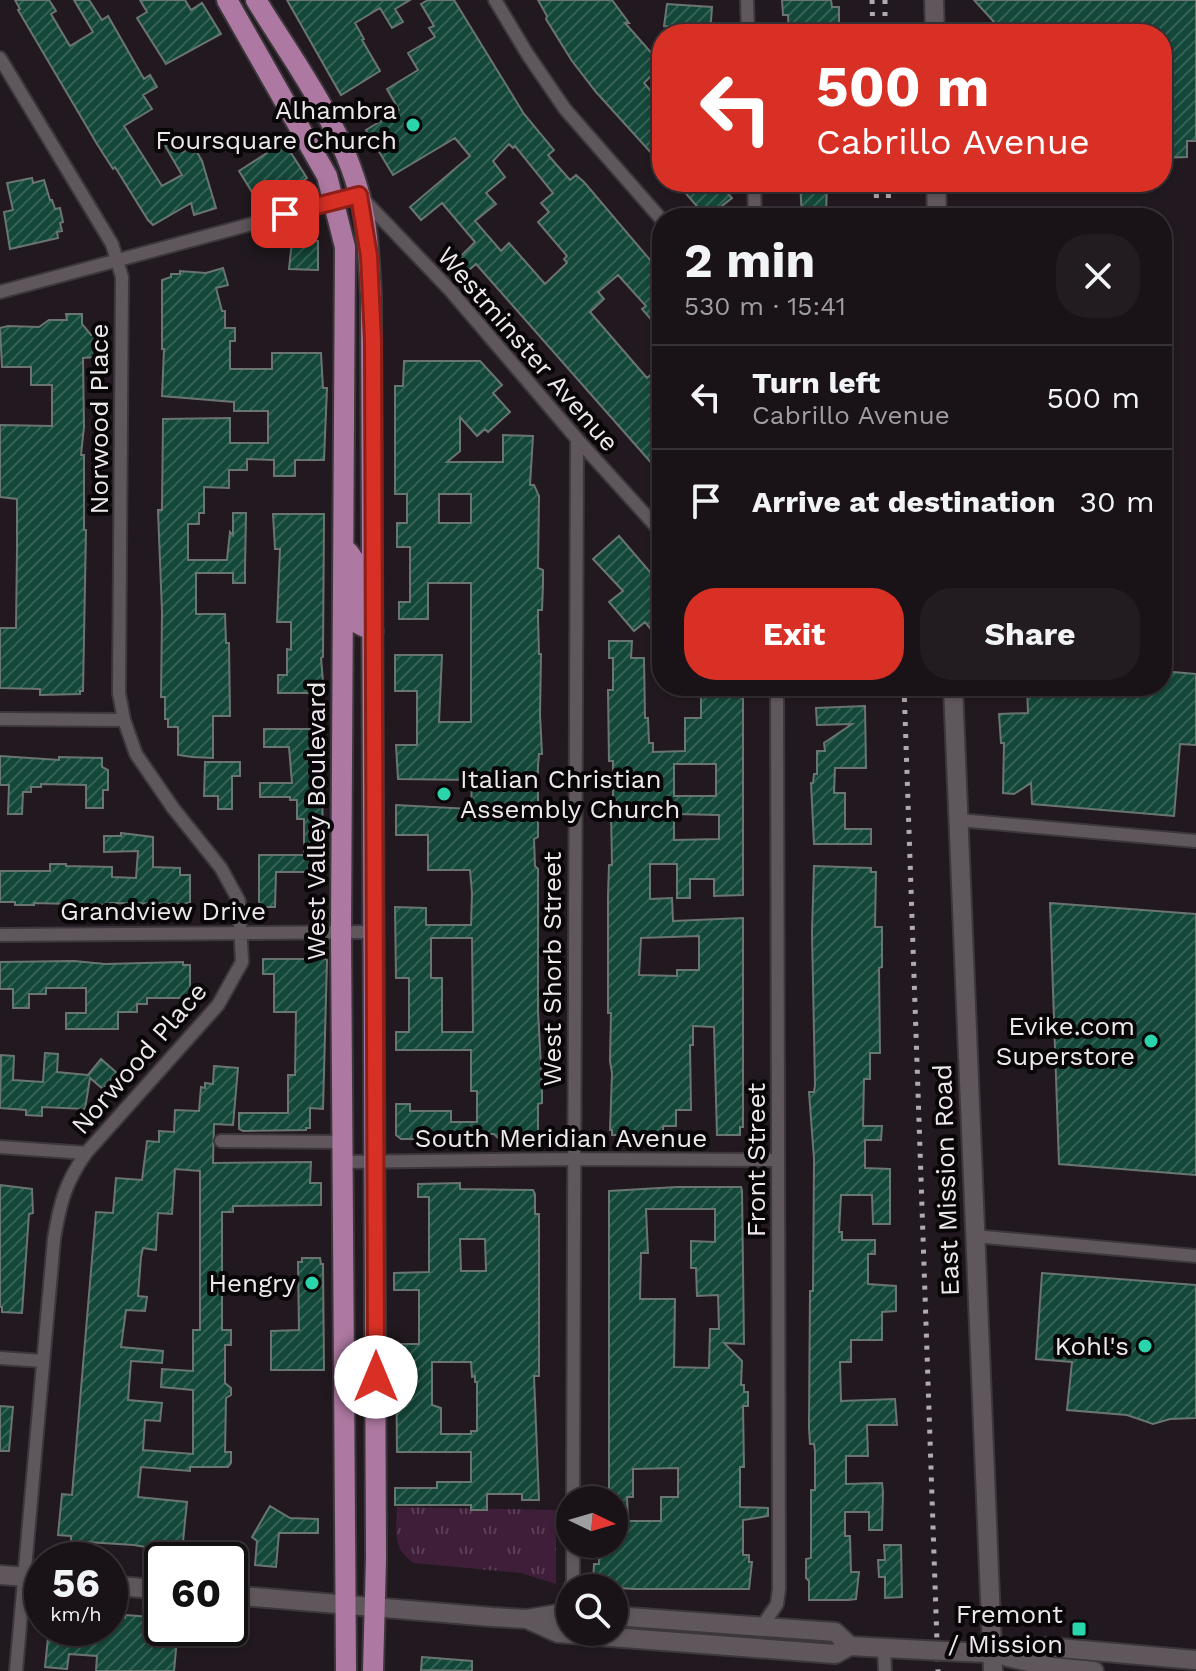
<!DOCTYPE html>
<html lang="en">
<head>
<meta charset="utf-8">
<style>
	:root { --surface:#191317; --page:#221c20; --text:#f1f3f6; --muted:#9f9ea1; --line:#373236; --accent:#d93025 }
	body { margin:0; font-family:"Work Sans",sans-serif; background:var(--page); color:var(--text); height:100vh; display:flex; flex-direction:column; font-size:30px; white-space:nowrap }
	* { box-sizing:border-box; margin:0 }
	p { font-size:26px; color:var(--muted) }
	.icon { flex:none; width:44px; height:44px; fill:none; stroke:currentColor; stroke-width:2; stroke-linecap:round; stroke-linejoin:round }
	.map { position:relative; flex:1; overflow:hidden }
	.side { position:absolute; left:652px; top:208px; width:520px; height:488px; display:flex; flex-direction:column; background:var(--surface); border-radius:32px; box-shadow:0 2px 6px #0004,0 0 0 2px var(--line) }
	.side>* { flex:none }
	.hud { position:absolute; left:652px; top:24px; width:520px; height:168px; border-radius:32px; box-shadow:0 2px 6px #0004,0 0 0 2px var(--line); background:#d93025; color:#fff; overflow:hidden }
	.needle { width:52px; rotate:95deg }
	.fabs { position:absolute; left:556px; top:1486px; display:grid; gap:16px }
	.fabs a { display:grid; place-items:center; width:72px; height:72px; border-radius:50%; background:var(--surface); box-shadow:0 2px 6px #0004,0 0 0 2px var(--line); font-size:40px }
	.speed { position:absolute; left:24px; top:1542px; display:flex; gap:16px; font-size:40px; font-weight:700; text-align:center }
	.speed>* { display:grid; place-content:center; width:104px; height:104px; border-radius:50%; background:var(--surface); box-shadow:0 2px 6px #0004,0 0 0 2px var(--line); line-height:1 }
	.speed small { font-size:20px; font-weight:400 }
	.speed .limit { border:4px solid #111; border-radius:12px; background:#fff; color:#111 }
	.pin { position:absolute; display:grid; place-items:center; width:68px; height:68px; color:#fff; margin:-34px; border-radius:16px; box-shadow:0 4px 12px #0006 }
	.me { position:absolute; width:88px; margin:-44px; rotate:0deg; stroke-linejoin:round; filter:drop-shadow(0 0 6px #0008) }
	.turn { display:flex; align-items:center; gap:28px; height:168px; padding:0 32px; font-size:36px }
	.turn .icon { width:104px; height:104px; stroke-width:2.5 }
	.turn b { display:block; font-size:56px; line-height:68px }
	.round { display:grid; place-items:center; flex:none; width:84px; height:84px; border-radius:32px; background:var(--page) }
	.head { display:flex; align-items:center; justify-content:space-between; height:136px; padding:0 32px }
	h1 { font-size:48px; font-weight:700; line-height:60px }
	.primary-button { display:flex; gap:16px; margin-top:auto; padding:16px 32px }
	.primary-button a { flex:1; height:92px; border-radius:32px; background:var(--accent); color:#fff; font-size:32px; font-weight:700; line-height:92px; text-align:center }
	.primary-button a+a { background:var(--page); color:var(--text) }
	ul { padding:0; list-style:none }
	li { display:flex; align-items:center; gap:24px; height:104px; padding:0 32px; border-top:2px solid var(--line) }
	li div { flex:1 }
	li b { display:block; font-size:30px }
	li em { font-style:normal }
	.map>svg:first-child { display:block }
</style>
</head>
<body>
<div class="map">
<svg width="1196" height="1671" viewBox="0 0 1196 1671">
	<defs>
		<pattern id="park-tufts" width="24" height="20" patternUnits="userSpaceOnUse" patternTransform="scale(2)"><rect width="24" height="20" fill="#3f1e39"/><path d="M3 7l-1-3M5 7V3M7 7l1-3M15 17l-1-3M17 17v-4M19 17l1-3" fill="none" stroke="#5b3f56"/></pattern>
		<pattern id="building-hatch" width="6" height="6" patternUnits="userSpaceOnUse" patternTransform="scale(2)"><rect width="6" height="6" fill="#134739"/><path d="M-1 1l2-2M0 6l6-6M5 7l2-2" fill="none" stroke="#366256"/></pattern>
	</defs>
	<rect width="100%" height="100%" fill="#21191f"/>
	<path fill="url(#park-tufts)" d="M397,1507l159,3v74l-35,-11 -107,-10c-22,-13 -18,-34 -17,-56z"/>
	<path fill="url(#building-hatch)" stroke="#6a7571" stroke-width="2" fill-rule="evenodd" d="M15,0h34l7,11 -5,3 19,32 23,-14 -19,-32h15l13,20 6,-4 36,63 6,-4 7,12 -14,8 9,14 -28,17 38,60 20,-11 -22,-38 11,-5 11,20 11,-7 9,16 14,47 -22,7 -3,-12 -38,22 -5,-5 -33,-53 -2,2 -16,-25 -79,-134 2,-1z
		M140,0h45l6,10 11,-7 19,31 -55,30 -29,-46 10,-6z
		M287,0h123l-15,9 8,13 -11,6 -12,-20 -25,15 9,16 -2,1 18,31 -39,24z
		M428,0h26l70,114 30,36 -6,5 22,25 6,-5 8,7 78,92v43l-8,6 -12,-14 4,-3 -28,-31 -20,17 6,7 -14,13 57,66 15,-13v110l-186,-211 -13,11 -9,-12 21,-21 -33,-39 -21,17 -11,-13 60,-51 -15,-18 -62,37 -27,-45 33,-20 -12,-21 31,-19 -10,-17 27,-16 -6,-9 5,-2 -13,-22zM509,144l4,4 2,-2 38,47 -12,10 8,9 -11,10 29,34 -3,3 3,4 -22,21 -36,-41 -8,8 -26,-30 21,-17 -10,-11 19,-16 -12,-16z
		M538,0h74l17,23h-4l37,42 -18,18 18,21v61l-66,-73 -24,-31 -26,-42 1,-3z
		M782,0h49l1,7h7v22h-28v5h-22l-1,-19h-5z
		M974,0h222v141h-9v16l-25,1v-124h-157z
		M667,4l45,3 -2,27h-36l1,-7 -11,-1z
		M284,142l23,36 -24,15 -26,7 -18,-29z
		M32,178l1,5 11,-3 6,20h2l3,9 5,-1 3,14 -3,1 2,8 -5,1 1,6 -48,11 -6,-37 9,-2 -6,-27z
		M676,182h30l6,7 7,-6 13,15 -10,8 10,12h-25z
		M800,182h27l-1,34 -24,1z
		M292,241h26v29l-29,-1z
		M223,268l5,17 -12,3 6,23h3v17h10v13h-5v28h42v-16h49l2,35h4l-3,72h-29v16h-21v-16l-27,-1v11h-18v18l-25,-1v26h-5v11h-11v36h39l3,-28 3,3v-22h13l-1,57v13h-12v-10h-37v41h29l1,29h3l1,73h-17v42l-21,-1 -14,-2v-28h-10v-8h-3v-22h-4l1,-85 -4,-102h4l1,-91 67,-1v25h38v-32h-34v-9l-72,-6 2,-47h-2v-69l9,-3v-3h9v-3l26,2z
		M66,314h16v10l9,11h4v22l-12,1 1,69 -3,28h3v75h2l-3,161h-3v3l-40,1v-6l-40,-1v-60h16l1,-78v-51l-17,-2v-72l52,1v-41h-21v-18h-29l-2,-39 8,-2 31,1 10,-7h18z
		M404,361h76l22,24 -9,8 17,19 -22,20 -3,-3 -8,7 -17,-19v34l-13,11h56v-27l30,1 -3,49h4l5,11 -1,72 5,2v15l-1,25h-4v7l1,37h2l-1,61 2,39h-3l-1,11v72l-4,2 1,27 3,3v142l4,74v18l-4,1v32l-40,2 -4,-4h-34v5h-59l-5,-4v-31h14v7h41v11h26v-31h-6v-41h-75v-18h13v-54h-13l-1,-71 31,1v17h45l1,-32 -2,-23h-42v-35h-32v-30l75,4 1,-29 -74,-1 -2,-34h21v-54h-22v-36h47l-3,67h32v-139h-43v36h-29v-17h11v-55h-13v-24h10v-29h-12v-108h8zM439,494h32v29h-32zM431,938h41l1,94h-31v-54h-11z
		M273,514h51l-1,143 -2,1 3,35h-46v-18h9v-26l4,1v-28h-14l3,-73h-5z
		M619,536l43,50v57l-17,-21 -11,9 -25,-29 14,-11 -30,-32z
		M609,641h23l-1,17h13l1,60h3l1,25h4v9l32,-1v-33h16v-32h42v209l-29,1v-17h-24v19h-13v-34h-27v35l22,-1 1,23 70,-3v209h-3v8h-23l-3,-108 -21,-1v19h-3l1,65h-15v16h-13v8l-9,1h-42v-5h-2l2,-57 -2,-12 1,-48h-3v-117l1,-31h3l-1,-53 2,-11v-40h-4l-1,-71h5v-32h-4zM674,764h42v32h-42zM674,814l45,1v24l-45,1zM699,936v34h-22v6l-38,-1 2,-37z
		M1162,671l34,3v71l-16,-1 -6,72 -142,-12 -1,-21 -17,11 -11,-1 1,-50h-3l-2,-29 29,-1 -1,-27h135z
		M865,706l1,62h-31l-1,25h11v36h26v15h-57l-3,-61h2l1,-9h3v-23h8l-1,-8 28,-19 -35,1 -1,-17z
		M264,729h57l2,18 -1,125h-46l-1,35h-12l-4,-5v-47h45v-36h-7v-19h-7v-3h-30v-14h32l-3,-36h-25z
		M0,756l59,4v-3l43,1v9l6,3v20h-5v18h-17v-23l-45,-1v3h-10v5h-8l-1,22h-14l1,-29h-9z
		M205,762h35v14h-8v33h-14v-13h-14z
		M121,833l32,4v30l27,1v7h10v27l-6,2 -74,-1v2l-76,-2v2h-19v-3h-15v-31h50v-7h16v2l46,1v10l24,1 2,-27 -34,1v-16h17z
		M814,866l57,2v4h5l-1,55h7v40l-3,1 1,85h-10v26h-6l-1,47h19l-1,14h-16v28l25,1v55h-17l-1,-29h-31l-2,37h3v8h33v14h-7v30l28,2v25l-14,1v28h-31v22h-11l1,39 54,-2 2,26h-30l1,31h-22v28l36,-1 1,9 -1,38h-13v-18h-24v24h5l1,36h8l-3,27 -8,1h-39v-19l-3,-3v-19l5,-1v-68h4v-39l-1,-7h-4l-1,-17 1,-136h3l1,-132 -5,-67h5l1,-7 -3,-153z
		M1050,903l146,11v261l-137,-11z
		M309,956h11l7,4 -4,149 -13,-1v20h-4v2l-63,1 -4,-2v-16h49v-38h7l1,-63h-22v-38h-11v-15h46z
		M74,961l31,3 78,-2v3h7v33h-43v6h-10v8h-19v17h-52v-16h20v-25h-40v6h-17v14h-16v-19h-13v-27z
		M45,1053l13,1 -1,18 31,3 13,-16 16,14 -14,16 -13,-11 -5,31 -43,-2v9l-16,-1v-5l-26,-2 1,-53 13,1 -1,24 30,2z
		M214,1066l24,2 -5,57 -19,-1 -1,39 98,-1 -1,21h11v22l-88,1v6h-11v118h9v15h-6v38l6,5v7l-5,3 -1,54h6v11l-3,4h-38v4l-49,-4 -3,30 49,5 -5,49 -4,-1v4l-14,-1v-3l-30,-5 -63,-4v-5l-13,-1 4,-41 10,1 24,-283 17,1 3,-35 26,2 5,-39 12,1v-11l15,1 1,-22 24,1 2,-24 4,1v-5l8,1zM175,1169l25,2v159h-7v41l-31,-2 -1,18 32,3v64l-50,-4 2,-30 15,1 2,-18 -34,-3 3,-39 31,2 1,-12 -42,-4 5,-37 19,1 2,-14 -9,-1 3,-39 2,-9 13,2 2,-37 14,1z
		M460,1183v6l73,1 2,4v20h4v162h-5l5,124h-17v-6h-35v16h-16v-5h-76v-17h42v-6h34v-30h-74l-1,-108h23v-54h-25v-17l35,-1v-75h-11v-13zM460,1239h25l1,32h-25zM432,1362h39l1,15 3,-1v6h2v49h-6v3h-30v-26l-9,-3z
		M0,1185l32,4 1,24 -4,1 -7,99 -20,-1v-5h-2z
		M677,1187h64l1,4 2,153 -20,-1 18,18 -1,24h3v7h4v14h-5l1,61h-4v40l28,1v8l-25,4v35h6v7h3l-3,27h-115l-29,-2v-4h-12l1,-19h5v-20h15v-44l-1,-4h-4v-305zM646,1209h69v33l-24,-1v27h5l1,28 21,-1 1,34h-9l-1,39 -35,-1 1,-68h-35l1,-46h7zM678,1468v29h-17v24h-33l-1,-24h6v-28z
		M302,1258h18l1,6h2l1,106h-53v-39l28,-1 -1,-68h4z
		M1042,1273l154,12v133l-26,1 -17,5 -26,-9 -60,-5 5,-48 -36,-3z
		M0,1406l13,1 -4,44h-9z
		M270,1506l20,12 28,1v14h-39l-3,34 -21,-2 2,-24 -5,-4z
		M884,1545h17l1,52 -17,1v-21h-6l-1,-17h7z
		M126,1615l36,3v10h16l-4,43h-78l1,-15 -28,-2 -2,15 -22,-2 4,-39h61v-11l15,1z
		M422,1657l50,4v10l-51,-1z"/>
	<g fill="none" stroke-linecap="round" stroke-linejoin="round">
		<g stroke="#3c373b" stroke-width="16">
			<path id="minor" d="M495,0l33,55 37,54 97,111
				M747,0l1,34
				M0,58l112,186 10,33 -3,416 5,27 12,34 37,54 48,60 18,33 3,61 -24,43 -132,148c-21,30 -26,50 -32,86l-38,432
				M754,182l1,36
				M0,292l359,-97 91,95 127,149 85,94
				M0,719l124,1
				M958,820l238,21
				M0,935l373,-3
				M221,1141l122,1
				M0,1147l86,6
				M343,1162l231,-3 204,1
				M974,1236l222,20
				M0,1358l43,3
				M573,1500l4,-1061
				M570,1588l3,-6v-38
				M563,1612l7,-23
				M761,1628l16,-24 2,-15 -2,-903
				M884,1648l1,23"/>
		</g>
		<g stroke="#3c373b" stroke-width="22">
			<path id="secondary" d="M934,0l1,34
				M936,182l1,36
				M953,686l40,985
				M0,1575l42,3
				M110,1585l52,5
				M230,1595l262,22 35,2 43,-7
				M614,1616l221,16 15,14
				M527,1619l31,14 277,21 15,-8 55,3
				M964,1652l29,1 55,-6 148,13
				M1007,1657l45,10 42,4"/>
		</g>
		<g stroke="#3c373b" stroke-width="24">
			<path id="primary" d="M227,0l100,176 18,71 -4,685 5,739
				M256,0c38,62 86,125 104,197 8,31 9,65 11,98l5,1264 -3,112
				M344,548c23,19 12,50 15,76l14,7"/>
		</g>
		<use href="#minor" stroke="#60575d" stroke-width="12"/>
		<use href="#secondary" stroke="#60575d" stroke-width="18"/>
		<use href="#primary" stroke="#ad78a1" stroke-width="20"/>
		<path stroke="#b1abb0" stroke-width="5" stroke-dasharray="4 8" stroke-linecap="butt" d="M872,0l1,34
			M885,0v34
			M876,182l1,36
			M888,182l1,36
			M904,686l34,985"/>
		<g stroke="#3c373b" stroke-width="22" stroke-linecap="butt">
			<path id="secondary-bridge" d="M905,1649l59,3"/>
		</g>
		<use href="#secondary-bridge" stroke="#60575d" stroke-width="18"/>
	</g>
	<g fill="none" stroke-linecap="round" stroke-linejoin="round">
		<g stroke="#8d1f18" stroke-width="20">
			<path id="route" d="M285,214l74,-19 10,61 4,85 3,1036"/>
		</g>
		<use href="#route" stroke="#d93025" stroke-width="14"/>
	</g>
	<g fill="#2bd5ac" stroke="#090608" stroke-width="3">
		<circle cx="413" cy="125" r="8"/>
		<circle cx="444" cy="794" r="8"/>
		<circle cx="1151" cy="1041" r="8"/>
		<circle cx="312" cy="1283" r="8"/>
		<circle cx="1145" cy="1346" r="8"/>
		<rect x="1071" y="1621" width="16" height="16" rx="4"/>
	</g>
	<g text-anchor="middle" stroke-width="8" stroke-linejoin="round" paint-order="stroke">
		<g font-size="26" fill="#ede8ec" stroke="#090608" text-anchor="end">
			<text x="397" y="119">Alhambra<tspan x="397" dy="30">Foursquare Church</tspan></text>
			<text x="460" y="788" text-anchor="start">Italian Christian<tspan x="460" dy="30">Assembly Church</tspan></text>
			<text x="1135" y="1035">Evike.com<tspan x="1135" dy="30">Superstore</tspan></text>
			<text x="296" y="1292">Hengry</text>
			<text x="1129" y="1355">Kohl's</text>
			<text x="1063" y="1623">Fremont<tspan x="1063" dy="30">/ Mission</tspan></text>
		</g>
		<g font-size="26" fill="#ede8ec" stroke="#090608">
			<text transform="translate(528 349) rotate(49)" y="9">Westminster Avenue</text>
			<text transform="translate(99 419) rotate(-90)" y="9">Norwood Place</text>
			<text transform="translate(316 821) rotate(-90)" y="9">West Valley Boulevard</text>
			<text x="163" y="920">Grandview Drive</text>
			<text transform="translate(552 969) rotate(-90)" y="9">West Shorb Street</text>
			<text transform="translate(139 1058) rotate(-49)" y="9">Norwood Place</text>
			<text x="561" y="1147">South Meridian Avenue</text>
			<text transform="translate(756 1160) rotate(-90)" y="9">Front Street</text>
			<text transform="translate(946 1180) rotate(-92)" y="9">East Mission Road</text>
		</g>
	</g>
</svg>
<div class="fabs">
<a><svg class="needle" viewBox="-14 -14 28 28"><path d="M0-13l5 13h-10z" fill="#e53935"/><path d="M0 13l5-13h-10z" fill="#9f9ea1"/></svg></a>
<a><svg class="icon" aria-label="search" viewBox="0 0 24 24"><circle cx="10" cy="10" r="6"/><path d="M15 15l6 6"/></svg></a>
</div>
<div class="speed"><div>56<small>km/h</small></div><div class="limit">60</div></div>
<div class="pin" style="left:285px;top:214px;background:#d93025"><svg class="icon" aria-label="arrive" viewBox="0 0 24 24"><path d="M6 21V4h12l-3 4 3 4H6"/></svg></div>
<svg class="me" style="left:376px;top:1377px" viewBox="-20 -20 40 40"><circle r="19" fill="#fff"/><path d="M0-13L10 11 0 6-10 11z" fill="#d93025"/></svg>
<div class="hud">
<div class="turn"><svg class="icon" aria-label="left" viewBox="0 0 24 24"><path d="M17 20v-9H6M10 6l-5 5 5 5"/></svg><div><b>500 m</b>Cabrillo Avenue</div></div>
</div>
<section class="side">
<div class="head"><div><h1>2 min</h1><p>530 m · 15:41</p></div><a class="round"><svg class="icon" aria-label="close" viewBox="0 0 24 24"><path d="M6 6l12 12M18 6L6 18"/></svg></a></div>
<ul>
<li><svg class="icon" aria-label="left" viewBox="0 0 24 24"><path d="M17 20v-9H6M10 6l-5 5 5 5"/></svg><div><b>Turn left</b><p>Cabrillo Avenue</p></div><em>500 m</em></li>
<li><svg class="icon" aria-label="arrive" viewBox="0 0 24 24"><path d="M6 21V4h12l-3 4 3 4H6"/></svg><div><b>Arrive at destination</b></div><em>30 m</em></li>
</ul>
<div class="primary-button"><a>Exit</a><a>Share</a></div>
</section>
</div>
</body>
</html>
